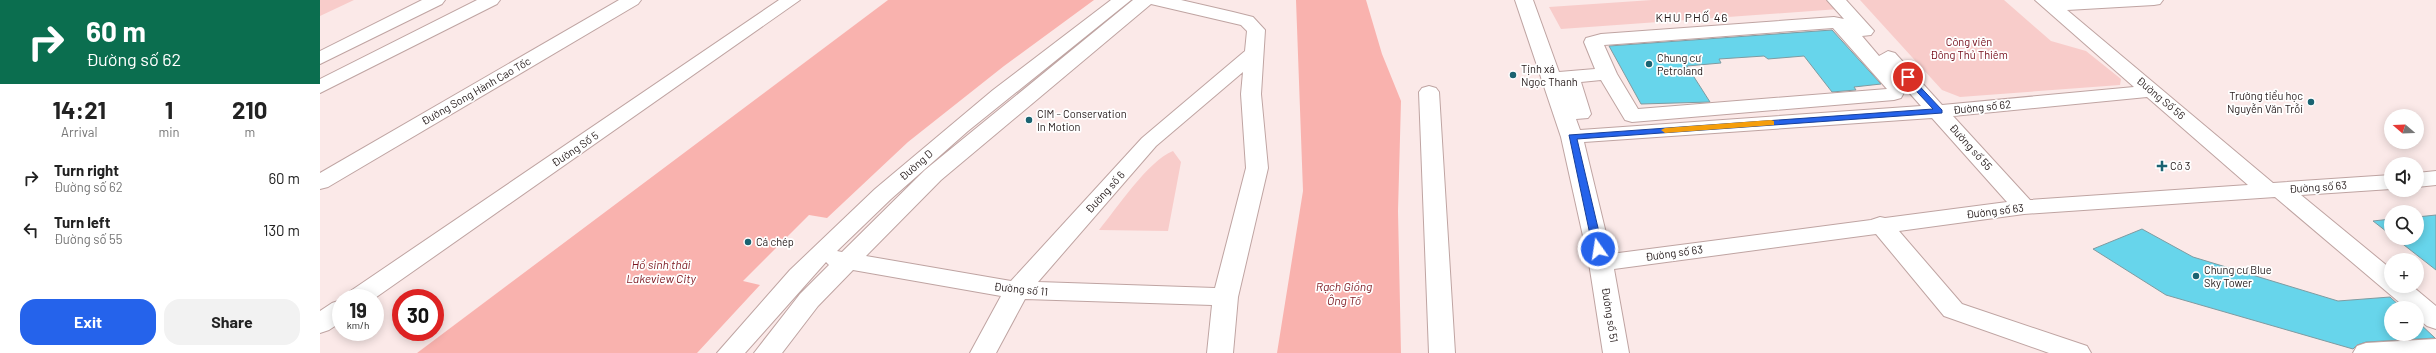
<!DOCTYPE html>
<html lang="en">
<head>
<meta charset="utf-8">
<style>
	:root { --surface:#fff; --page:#f2f2f2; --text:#222; --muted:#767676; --accent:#2563eb }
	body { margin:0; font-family:Barlow,sans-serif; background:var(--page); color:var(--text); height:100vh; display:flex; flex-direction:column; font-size:15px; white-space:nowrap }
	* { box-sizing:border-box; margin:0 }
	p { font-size:13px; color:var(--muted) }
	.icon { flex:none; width:22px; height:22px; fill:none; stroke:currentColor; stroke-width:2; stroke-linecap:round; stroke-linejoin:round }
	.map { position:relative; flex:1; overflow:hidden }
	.sheet { display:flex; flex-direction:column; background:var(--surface); width:320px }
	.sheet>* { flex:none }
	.banner { background:#0b6e4f; color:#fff; overflow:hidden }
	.needle { width:26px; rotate:289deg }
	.fabs { position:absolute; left:2064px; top:109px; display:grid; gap:8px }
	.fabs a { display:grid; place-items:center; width:40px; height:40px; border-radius:50%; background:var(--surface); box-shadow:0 2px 10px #0003; font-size:20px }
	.speed { position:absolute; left:12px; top:289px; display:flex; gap:8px; font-size:20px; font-weight:700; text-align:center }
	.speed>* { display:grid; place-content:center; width:52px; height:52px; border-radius:50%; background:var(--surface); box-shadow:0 2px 10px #0003; line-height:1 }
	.speed small { font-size:10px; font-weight:400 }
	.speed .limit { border:6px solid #d22; background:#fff; color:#111 }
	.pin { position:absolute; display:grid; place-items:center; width:34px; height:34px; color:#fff; margin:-17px; border:2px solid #fff; border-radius:50%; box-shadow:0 1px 4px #0007 }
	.me { position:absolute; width:44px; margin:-22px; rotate:347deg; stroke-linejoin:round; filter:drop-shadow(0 0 3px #0008) }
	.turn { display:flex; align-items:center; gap:14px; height:84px; padding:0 20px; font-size:18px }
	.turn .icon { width:52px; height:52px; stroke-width:2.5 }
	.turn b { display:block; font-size:28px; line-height:34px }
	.eta { display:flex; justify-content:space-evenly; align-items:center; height:68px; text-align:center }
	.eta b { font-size:24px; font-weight:700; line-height:28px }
	.primary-button { display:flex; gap:8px; margin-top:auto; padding:8px 20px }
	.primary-button a { flex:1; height:46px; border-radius:16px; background:var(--accent); color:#fff; font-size:16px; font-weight:700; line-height:46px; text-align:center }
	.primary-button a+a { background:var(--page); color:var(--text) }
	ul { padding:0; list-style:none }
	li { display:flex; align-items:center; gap:12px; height:52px; padding:0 20px }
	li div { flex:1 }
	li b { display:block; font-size:15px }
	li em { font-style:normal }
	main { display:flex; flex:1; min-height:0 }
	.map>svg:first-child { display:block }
</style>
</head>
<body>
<main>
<section class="sheet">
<div class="banner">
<div class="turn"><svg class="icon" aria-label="right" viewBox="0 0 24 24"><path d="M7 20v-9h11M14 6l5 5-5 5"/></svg><div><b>60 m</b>Đường số 62</div></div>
</div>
<div class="eta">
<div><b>14:21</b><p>Arrival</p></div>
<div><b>1</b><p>min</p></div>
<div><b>210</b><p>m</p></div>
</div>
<ul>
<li><svg class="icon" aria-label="right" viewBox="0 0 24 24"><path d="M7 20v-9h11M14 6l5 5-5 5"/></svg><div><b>Turn right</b><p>Đường số 62</p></div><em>60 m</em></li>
<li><svg class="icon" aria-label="left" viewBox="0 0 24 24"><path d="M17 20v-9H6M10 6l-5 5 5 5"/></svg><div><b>Turn left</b><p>Đường số 55</p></div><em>130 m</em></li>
</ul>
<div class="primary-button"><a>Exit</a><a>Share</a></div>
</section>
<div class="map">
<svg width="2116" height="353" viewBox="0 0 2116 353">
	<rect width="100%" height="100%" fill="#fbe9e8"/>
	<path fill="#f8ccca" d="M0,0h34l-34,16z
		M1332,0h179l8,9 -278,20 -12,-22z
		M1540,0h144l47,41 35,10 35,28 -1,6 -160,12 -18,-7z
		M853,151l8,11 -13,69 -69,-1c18,-22 49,-69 74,-79z"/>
	<path fill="#f9b2ae" d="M568,0h206l-90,66 -96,76 -81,76 -18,-3 -66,66 17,4 -63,68h-280z
		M976,0h70l16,54 19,47 -3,110 3,142h-124l26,-162z"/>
	<path fill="#67d5eb" stroke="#7f9ba1" d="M1512,30l49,54 -27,3 2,3 -24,2 -28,-36 -36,3 -4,-3 -45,3 2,4 -34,3 23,36 -69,2 -32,-58z
		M2116,215v55l-41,-32h22v-21z
		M2071,219v16l-18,-14z
		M1822,229l51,28 145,44 52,-4 12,11h-11v26h26v-13l18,17 -69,4 -9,3 -4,4 -187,-54 -73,-46z"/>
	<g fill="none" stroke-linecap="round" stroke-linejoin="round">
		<g stroke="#bfa4a2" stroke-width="2">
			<path id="minor" d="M459,0h21l-425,298h-30l4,-6z
				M791,0h20l-163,131 -77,68 -54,52 5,1 83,-82 208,-170h48l52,12 20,5 12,13 -4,64 7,74 -30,129 -5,56h-26l5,-48 -187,-6 -29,54h-26l31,-57 -148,-26 -35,36 -36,47h-28l46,-59 29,-29 -3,-3 -81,91h-28l73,-83 85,-81 118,-99zM831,4l90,21 6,6 -2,20 -103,87 -131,143 -145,-25 75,-76zM923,72l-2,22 5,74 -31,120 -177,-6 118,-136z
				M1195,0h18l26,72 36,-3 -11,-27 2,-4 15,-4 233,-17 10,2 -17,-19h19l28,31 -3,4 -9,1 17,20 9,-5 7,2 47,52 192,-18 -99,-87h128l-3,4 -6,1 -87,5 206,173 118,-8v14l-90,6 90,74v17h21l24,20v23l-9,-3 -10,-8v-10h-11l-131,-111 -251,17 -125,17 63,73 125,42 4,7h-42l-105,-37 -68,-82 -262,35 15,84h-26l-14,-90 -28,-126zM1513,28l54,61 -249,20 -21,-35 -13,-29zM1281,80l24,40 7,2 262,-22 7,-2 5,-9 15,17 -341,24 -4,-11 12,-1 3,-4 -10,-32zM1827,97l101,88 -218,15 -77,-84zM1612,118l75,84 -122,16 -5,-1 -9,3 -260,34 -27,-112z
				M1109,86l7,2 3,4 16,261h-26l-10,-261 3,-4z
				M2116,171v14l-19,2v-14z
				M21,300v22l-12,8 -9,3v-22l12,-8z
				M2116,339v14h-83l4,-7 9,-3z"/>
		</g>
		<g stroke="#bfa4a2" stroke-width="2">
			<path id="major" d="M299,0h22l-3,4 -310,183 -8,2v-16z"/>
		</g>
		<g stroke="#bfa4a2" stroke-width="2">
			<path id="highway" d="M102,0h23l-3,4 -122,60v-13z
				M157,0h23l-3,4 -177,89v-14z"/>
		</g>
		<use href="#minor" fill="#fff" fill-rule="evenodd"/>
		<use href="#major" fill="#fff" fill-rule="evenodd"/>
		<use href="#highway" fill="#fff" fill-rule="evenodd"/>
	</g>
	<path fill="#2563eb" stroke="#184099" d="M1585,76h5l32,34v3l-365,26 26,110 -5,3 -5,-3 -24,-114 364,-26 -28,-30z"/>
	<path fill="#f59e0b" d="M1451,120l3,1v4l-109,8 -4,-3 4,-2z"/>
	<g fill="#1a6371" stroke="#fff" stroke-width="1.5">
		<circle cx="1329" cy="64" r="4"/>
		<circle cx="1193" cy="75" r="4"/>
		<circle cx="1991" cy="102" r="4"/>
		<circle cx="709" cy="120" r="4"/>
		<path d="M1840 160h4v4h4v4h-4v4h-4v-4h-4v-4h4z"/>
		<circle cx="428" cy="242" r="4"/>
		<circle cx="1876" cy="276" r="4"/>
	</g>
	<g text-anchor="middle" stroke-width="3.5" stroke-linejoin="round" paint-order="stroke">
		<g font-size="11" fill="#740c19" stroke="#fff">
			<text x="1649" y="46">Công viên<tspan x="1649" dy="13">Đông Thủ Thiêm</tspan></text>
		</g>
		<g font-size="11" fill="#251b1b" stroke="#fff" text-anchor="start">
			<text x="1337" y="62">Chung cư<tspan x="1337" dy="13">Petroland</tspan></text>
			<text x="1201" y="73">Tịnh xá<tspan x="1201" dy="13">Ngọc Thanh</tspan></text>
			<text x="1983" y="100" text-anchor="end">Trường tiểu học<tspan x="1983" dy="13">Nguyễn Văn Trỗi</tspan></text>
			<text x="717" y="118">CIM - Conservation<tspan x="717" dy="13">In Motion</tspan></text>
			<text x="1850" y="170">Cô 3</text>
			<text x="436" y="246">Cá chép</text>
			<text x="1884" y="274">Chung cư Blue<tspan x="1884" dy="13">Sky Tower</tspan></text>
		</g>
		<g font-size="11" fill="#251b1b" stroke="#fff">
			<text transform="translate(156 91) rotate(-30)" y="4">Đường Song Hành Cao Tốc</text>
			<text transform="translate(1841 98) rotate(40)" y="4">Đường Số 56</text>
			<text transform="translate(1662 107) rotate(-6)" y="4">Đường số 62</text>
			<text transform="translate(1651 147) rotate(48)" y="4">Đường số 55</text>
			<text transform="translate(255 149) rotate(-34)" y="4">Đường Số 5</text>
			<text transform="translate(596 165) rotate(-41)" y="4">Đường D</text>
			<text transform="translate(1998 187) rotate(-4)" y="4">Đường số 63</text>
			<text transform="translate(785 192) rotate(-48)" y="4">Đường số 6</text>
			<text transform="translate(1675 211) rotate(-7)" y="4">Đường số 63</text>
			<text transform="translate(1354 253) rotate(-8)" y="4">Đường số 63</text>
			<text transform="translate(701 289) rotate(6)" y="4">Đường số 11</text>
			<text transform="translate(1290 315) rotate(81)" y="4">Đường số 51</text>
		</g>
		<g font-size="12" letter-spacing="1" fill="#251b1b" stroke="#fff">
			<text x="1372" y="22">KHU PHỐ 46</text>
		</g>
		<g font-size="12" font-style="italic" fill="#7d1820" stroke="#fff">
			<text x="341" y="269">Hồ sinh thái<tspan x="341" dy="14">Lakeview City</tspan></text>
			<text x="1024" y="291">Rạch Giồng<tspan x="1024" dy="14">Ông Tố</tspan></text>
		</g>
	</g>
</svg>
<div class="fabs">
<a><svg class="needle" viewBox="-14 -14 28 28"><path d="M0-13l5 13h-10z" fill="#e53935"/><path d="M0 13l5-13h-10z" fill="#767676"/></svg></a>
<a><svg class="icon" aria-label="sound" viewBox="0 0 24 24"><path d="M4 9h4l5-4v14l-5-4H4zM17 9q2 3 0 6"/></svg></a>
<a><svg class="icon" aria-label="search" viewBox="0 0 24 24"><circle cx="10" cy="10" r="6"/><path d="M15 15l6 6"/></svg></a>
<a>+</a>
<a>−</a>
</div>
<div class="speed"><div>19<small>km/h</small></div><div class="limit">30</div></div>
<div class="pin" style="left:1588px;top:77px;background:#d93025"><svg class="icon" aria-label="arrive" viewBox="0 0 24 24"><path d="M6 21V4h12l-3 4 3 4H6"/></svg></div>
<svg class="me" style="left:1278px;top:249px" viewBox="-20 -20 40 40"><circle r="17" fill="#2563eb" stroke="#fff" stroke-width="3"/><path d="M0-11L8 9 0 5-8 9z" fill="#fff"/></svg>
</div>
</main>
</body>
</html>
